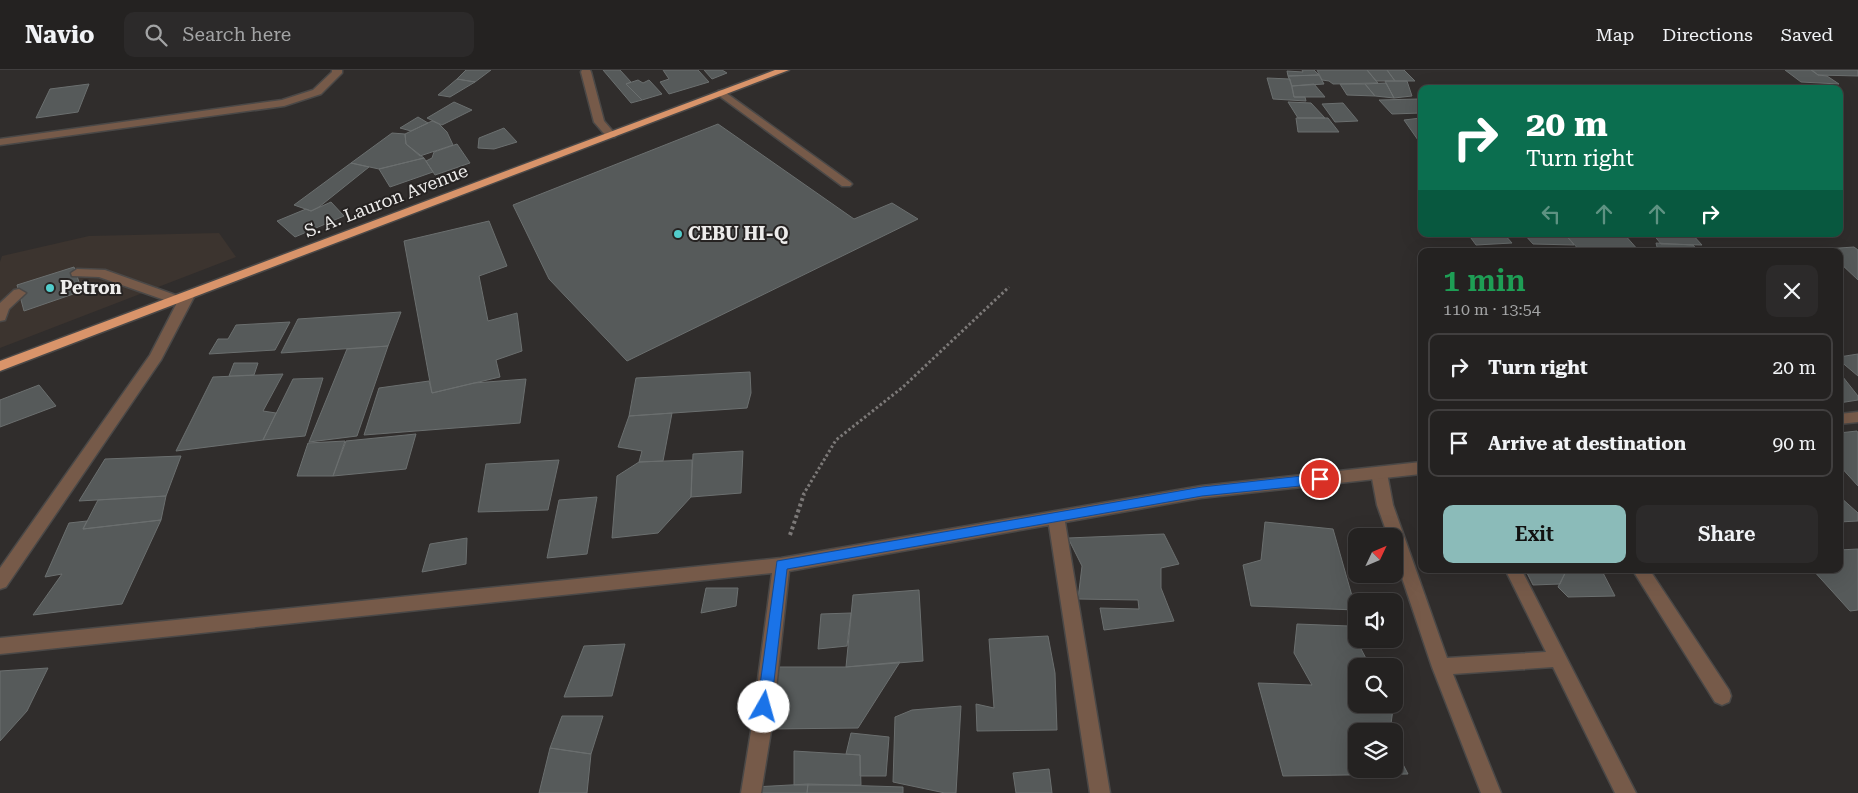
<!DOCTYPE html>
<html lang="en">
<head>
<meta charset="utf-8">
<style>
	:root { --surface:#242221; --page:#2c2a2a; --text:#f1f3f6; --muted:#a3a4a5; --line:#413f3f; --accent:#8bbbb9 }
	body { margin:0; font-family:"Roboto Serif",serif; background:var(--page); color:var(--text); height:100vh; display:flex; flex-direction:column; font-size:19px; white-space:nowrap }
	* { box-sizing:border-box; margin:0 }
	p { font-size:16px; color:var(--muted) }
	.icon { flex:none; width:28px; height:28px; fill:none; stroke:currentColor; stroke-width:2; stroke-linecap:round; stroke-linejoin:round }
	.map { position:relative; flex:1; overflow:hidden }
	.sheet { position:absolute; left:1418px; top:178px; width:425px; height:325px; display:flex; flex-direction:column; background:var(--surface); border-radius:10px; box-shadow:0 5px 20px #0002,0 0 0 1px var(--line) }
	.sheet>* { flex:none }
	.hud { position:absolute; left:1418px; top:15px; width:425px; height:152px; border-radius:10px; box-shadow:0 5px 20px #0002,0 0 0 1px var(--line); background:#0b6e4f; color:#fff; overflow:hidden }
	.needle { width:32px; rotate:46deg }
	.buttons { position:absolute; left:1348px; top:458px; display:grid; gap:10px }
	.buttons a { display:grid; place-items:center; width:55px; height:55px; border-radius:10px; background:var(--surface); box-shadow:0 5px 20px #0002,0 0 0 1px var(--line); font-size:25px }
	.pin { position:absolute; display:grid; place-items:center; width:42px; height:42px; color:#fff; margin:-21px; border:2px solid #fff; border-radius:50%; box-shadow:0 1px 5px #0007 }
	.me { position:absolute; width:55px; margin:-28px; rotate:7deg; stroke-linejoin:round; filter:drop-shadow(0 0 4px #0008) }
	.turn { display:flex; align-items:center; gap:18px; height:105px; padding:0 25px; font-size:22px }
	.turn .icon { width:65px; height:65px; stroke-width:2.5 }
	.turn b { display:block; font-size:35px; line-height:42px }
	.lanes { display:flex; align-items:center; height:48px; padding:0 25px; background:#0003; justify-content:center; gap:25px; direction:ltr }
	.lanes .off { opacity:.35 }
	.round { display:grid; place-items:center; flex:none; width:52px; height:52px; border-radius:10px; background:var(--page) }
	.overview { display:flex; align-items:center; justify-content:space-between; height:85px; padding:0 25px }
	h1 { font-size:30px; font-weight:600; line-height:38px; color:#1e9e55 }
	.button { display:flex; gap:10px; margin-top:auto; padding:10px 25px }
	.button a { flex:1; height:58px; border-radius:10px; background:var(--accent); color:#111; font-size:20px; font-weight:600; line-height:58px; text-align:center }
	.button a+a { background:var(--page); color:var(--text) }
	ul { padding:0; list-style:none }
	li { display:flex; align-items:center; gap:15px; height:68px; margin:0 10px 8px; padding:0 15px; border:2px solid var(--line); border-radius:10px }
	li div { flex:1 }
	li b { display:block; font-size:19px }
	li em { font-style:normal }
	header { display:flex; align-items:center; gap:30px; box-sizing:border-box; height:70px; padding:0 25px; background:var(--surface); border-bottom:1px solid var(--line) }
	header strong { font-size:24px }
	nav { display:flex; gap:28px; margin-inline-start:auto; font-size:18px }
	.search { width:350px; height:45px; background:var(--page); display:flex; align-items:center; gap:12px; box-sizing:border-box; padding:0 18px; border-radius:10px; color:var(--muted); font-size:19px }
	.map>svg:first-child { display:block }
</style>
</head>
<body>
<header>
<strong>Navio</strong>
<div class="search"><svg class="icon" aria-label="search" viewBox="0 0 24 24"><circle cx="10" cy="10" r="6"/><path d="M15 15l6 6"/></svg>Search here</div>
<nav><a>Map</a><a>Directions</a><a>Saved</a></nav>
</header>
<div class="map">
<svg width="1858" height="723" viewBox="0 0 1858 723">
	<rect width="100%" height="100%" fill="#302d2c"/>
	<path fill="#3c342f" d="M219,163l17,24 -236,91v-86l2,-6 87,-20z"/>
	<path fill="#565a5a" stroke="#6b6f6f" d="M466,0h25l-16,12 -18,-3z
		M603,0h17l11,12 -5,2 16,16 -11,3z
		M663,0h35l11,12 -40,12 -9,-12 9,-3z
		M704,0h18l5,3 -15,6z
		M1302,0h12l5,5 -31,1 -1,-5 16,1z
		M1317,0h50l11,13 -45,1 -4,-3 -7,-1z
		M1367,0h20l8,11h-19z
		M1387,0h17l11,11h-20z
		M1785,0h27l6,5 9,1 12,8 -38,-2z
		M1811,0h47v6l-40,-1z
		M1319,5l5,9 -32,2 -4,-10z
		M1267,8l23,1 4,18h11l1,4 -33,-2z
		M457,9l18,3 -25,15 -12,-2z
		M638,10l5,3 6,-3 13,14 -20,6 -16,-16z
		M1385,11h22l5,15 -18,2z
		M1386,13l8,15 -19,-2 -10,-12z
		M89,14l-11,28 -42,6 14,-29z
		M1314,14l11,13h-31l-2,-11z
		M1340,14h25l10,12 -28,-1z
		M1418,29l3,4v10l-29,1 -13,-14z
		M454,32l18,8 -30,15 -15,-7z
		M1288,32l23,1 14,15h-27z
		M1343,33l15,18 -23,1 -13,-18z
		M418,47l10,6 -17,8 -11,-3z
		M1296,48h32l11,14h-41z
		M1421,48v22h-3l-14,-20z
		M432,51l7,3 8,8 6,13 -33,11 -14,-12 -1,-10z
		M718,54l136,95 38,-16 26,16 -291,142 -78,-82 -36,-74z
		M504,58l13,14 -23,7 -16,-1 1,-10z
		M392,63l13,1 1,10 18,14 -45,11 -28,-6z
		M457,74l13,19 -35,12 -9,-14 6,-3 2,-6z
		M424,88l9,14 -43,15 -11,-18z
		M351,93l18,4 -50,40 -8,4 -17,-6z
		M331,132l13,14 -49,21 -18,-16 29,-12 5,2z
		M489,151l18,45 -28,10 9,45 29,-8 5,38 -26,9 4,17 -68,16 -28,-152z
		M1468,164h36l8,9 -36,2z
		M1524,164h41l9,11 -41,-1z
		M1565,164h59l15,17h-59z
		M1653,164h39l10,11 -41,-1z
		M1656,173l37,2 5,6h-40z
		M1854,177l4,3v30l-19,-18v-11h-12l-2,-2z
		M74,197l8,24 -58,20 -7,-26z
		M401,242l-13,34 -107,7 17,-34z
		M290,252l-15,28 -66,4 9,-15h10l8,-14z
		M388,276l-31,90 -48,6 38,-93z
		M1858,284v22l-19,-16v-3z
		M234,293h24l-4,12 -25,1z
		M750,302l1,21 -4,15 -118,8 7,-38z
		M1839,302l19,24v4l-19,3z
		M283,304l-20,37 13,2 -13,27 -87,11 37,-74z
		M323,308l-18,58 -42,4 30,-61z
		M526,309l-6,44 -156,12 15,-47 50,-7 3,12 42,-10z
		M39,315l17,21 -56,21v-27z
		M672,343l-9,48 -24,1 3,-11 -24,-4 11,-31z
		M1857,361l1,2v53l-19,-21v-32z
		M416,364l-10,35 -73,7 13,-35z
		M345,371l-12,35h-36l11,-33z
		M743,381l-2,42 -50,4 2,-43z
		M181,386l-15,40 -87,5 26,-42z
		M559,390l-11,50 -70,2 8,-48z
		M692,390l-1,37 -33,36 -46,5 5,-62 22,-14z
		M166,426l-5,24 -78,9 15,-29z
		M1839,426l19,17v8l-19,1z
		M597,427l-10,57 -40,4 12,-58z
		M161,450l-39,84 -89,11 29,-41 -17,3 24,-54 18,-2 -4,8z
		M1265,452l68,7 23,81 -105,-4 -8,-41 18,-5z
		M1164,464l15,30 -18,4v20l13,33 -70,9 -4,-22 39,1 -1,-9 -60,-1 4,-33 -14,-28z
		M467,468l-1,26 -44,8 8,-28z
		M1858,479v61l-8,1 -38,-42h27v-19z
		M1525,499h42l-7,15 -27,1z
		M1567,499h34l14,27 -47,1 -10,-10z
		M706,518h32l-2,18 -35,7z
		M919,520l4,71 -77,6 7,-72z
		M851,543l-4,33 -29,3 3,-35z
		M1297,554l52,2 21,40h-14v38h34l3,5 -3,22h-34v38h38v-22l14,27 -125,2 -25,-93 54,2 -18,-32z
		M1048,566l7,37 2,57 -80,1 -1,-27 18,4 -5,-69z
		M625,574l-13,52 -48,1 20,-51z
		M900,592l-42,66 -88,1 7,-62h69z
		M48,598l-21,43 -27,30v-70z
		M961,636l-5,87h-11l-52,-11 2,-65 17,-7z
		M562,646h41l-12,38 -41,-6z
		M851,663l38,4 -3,39h-26v-21l-14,-1z
		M550,678l41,6 -4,39h-48z
		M794,681l66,4 1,30h-67z
		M1049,699l3,24h-36l-3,-20z
		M808,714l95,3v6h-96z
		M808,714l-1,9h-53v-6z"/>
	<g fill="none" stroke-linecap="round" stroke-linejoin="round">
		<g stroke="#4a4847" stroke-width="3">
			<path id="lane" d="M582,0h8l1,2 13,49 12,14 -1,2h-8l-13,-15 -13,-50z
				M722,20l128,92 2,2 -2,2h-8l-124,-91 -1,-2 1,-2z
				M77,199l28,1 76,27 2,3 -7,4 -77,-27 -27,-1 -1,-3z
				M19,219l7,4 -17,16 -4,11 -5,1v-18l14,-13z
				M1379,397l6,2 2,4 6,32 54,153 99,-6 -41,-83h16l115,224h-21l-62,-126 -100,7 48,119h-20l-49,-126 -38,-113v-18h-6l-11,-31 -6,-32 2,-4z
				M1632,499h17l80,121 2,6 -2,6 -7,3 -7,-3z"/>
		</g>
		<g stroke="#4a4847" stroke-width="3">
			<path id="street" d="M332,0h10v3l-21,21 -37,12 -284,39v-6l282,-39 31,-10 19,-18z
				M188,221l7,4 -34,65 -155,227 -6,2v-21l150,-213 31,-60z
				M1858,342v10l-19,2v-10z
				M1421,392v12l-220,24 -136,24 45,271h-20l-41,-268 -260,46 -17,154 -11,68h-20l11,-68 20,-152 -772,81v-16l781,-80 420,-72z"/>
		</g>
		<g stroke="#4a4847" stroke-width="3">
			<path id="highway" d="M775,0h14l-789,301v-10z"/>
		</g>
		<path stroke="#7c7978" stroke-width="3" stroke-dasharray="2.5 2.5" stroke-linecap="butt" d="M803,425l33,-55 67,-53 106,-100"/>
		<path stroke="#7c7978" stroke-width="4" stroke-dasharray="3 3" stroke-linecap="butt" d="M790,465l14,-41"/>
		<use href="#lane" fill="#765a49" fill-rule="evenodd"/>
		<use href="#street" fill="#765a49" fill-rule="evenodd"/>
		<use href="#highway" fill="#d9946a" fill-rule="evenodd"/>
	</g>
	<path fill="#1a73e8" stroke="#114b97" d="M1320,404l6,5 -6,5 -118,12 -415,73 -16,138 -2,5 -5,2 -5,-2 -2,-5 20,-146 425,-74z"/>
	<g fill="#52cdcc" stroke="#262322" stroke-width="2">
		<circle cx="678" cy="164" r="5"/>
		<circle cx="50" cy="218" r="5"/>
	</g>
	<g text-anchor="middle" stroke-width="4" stroke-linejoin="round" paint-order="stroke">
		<g font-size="18" fill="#edeceb" stroke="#262322">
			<text transform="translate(386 131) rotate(-21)" y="6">S. A. Lauron Avenue</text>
		</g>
		<g font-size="18" font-weight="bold" fill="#edeceb" stroke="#262322" text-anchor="start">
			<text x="688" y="170">CEBU HI-Q</text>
			<text x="60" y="224">Petron</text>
		</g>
	</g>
</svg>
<div class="buttons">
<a><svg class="needle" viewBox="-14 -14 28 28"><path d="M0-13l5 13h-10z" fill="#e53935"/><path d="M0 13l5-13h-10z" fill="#a3a4a5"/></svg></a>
<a><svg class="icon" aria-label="sound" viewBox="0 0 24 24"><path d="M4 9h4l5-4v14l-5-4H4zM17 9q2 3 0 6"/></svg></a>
<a><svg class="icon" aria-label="search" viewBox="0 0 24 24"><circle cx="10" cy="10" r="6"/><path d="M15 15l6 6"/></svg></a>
<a><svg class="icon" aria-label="layers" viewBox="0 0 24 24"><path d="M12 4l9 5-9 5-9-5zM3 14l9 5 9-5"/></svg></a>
</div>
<div class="pin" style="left:1320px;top:409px;background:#d93025"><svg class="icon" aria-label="arrive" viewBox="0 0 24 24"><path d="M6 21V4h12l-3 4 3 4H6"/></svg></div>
<svg class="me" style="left:764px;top:637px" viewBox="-20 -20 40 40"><circle r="19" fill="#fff"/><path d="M0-13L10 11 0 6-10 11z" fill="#1a73e8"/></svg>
<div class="hud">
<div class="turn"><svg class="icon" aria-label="right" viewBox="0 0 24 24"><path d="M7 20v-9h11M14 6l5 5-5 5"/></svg><div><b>20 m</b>Turn right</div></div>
<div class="lanes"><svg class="icon off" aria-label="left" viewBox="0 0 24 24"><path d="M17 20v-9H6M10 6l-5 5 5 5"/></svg><svg class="icon off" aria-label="ahead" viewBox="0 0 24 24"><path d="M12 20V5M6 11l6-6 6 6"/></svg><svg class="icon off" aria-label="ahead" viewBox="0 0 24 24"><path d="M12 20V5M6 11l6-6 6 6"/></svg><svg class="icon" aria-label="right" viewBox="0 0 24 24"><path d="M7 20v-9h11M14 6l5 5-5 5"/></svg></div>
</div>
<section class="sheet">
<div class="overview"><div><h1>1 min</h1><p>110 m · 13:54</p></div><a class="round"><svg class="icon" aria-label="close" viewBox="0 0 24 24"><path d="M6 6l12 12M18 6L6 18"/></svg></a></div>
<ul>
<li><svg class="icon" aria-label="right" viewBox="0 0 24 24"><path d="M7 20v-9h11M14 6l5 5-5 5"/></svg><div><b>Turn right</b></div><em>20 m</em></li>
<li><svg class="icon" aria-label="arrive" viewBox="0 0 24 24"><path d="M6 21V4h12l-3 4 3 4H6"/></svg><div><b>Arrive at destination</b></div><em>90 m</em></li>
</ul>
<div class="button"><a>Exit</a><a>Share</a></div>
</section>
</div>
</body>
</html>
